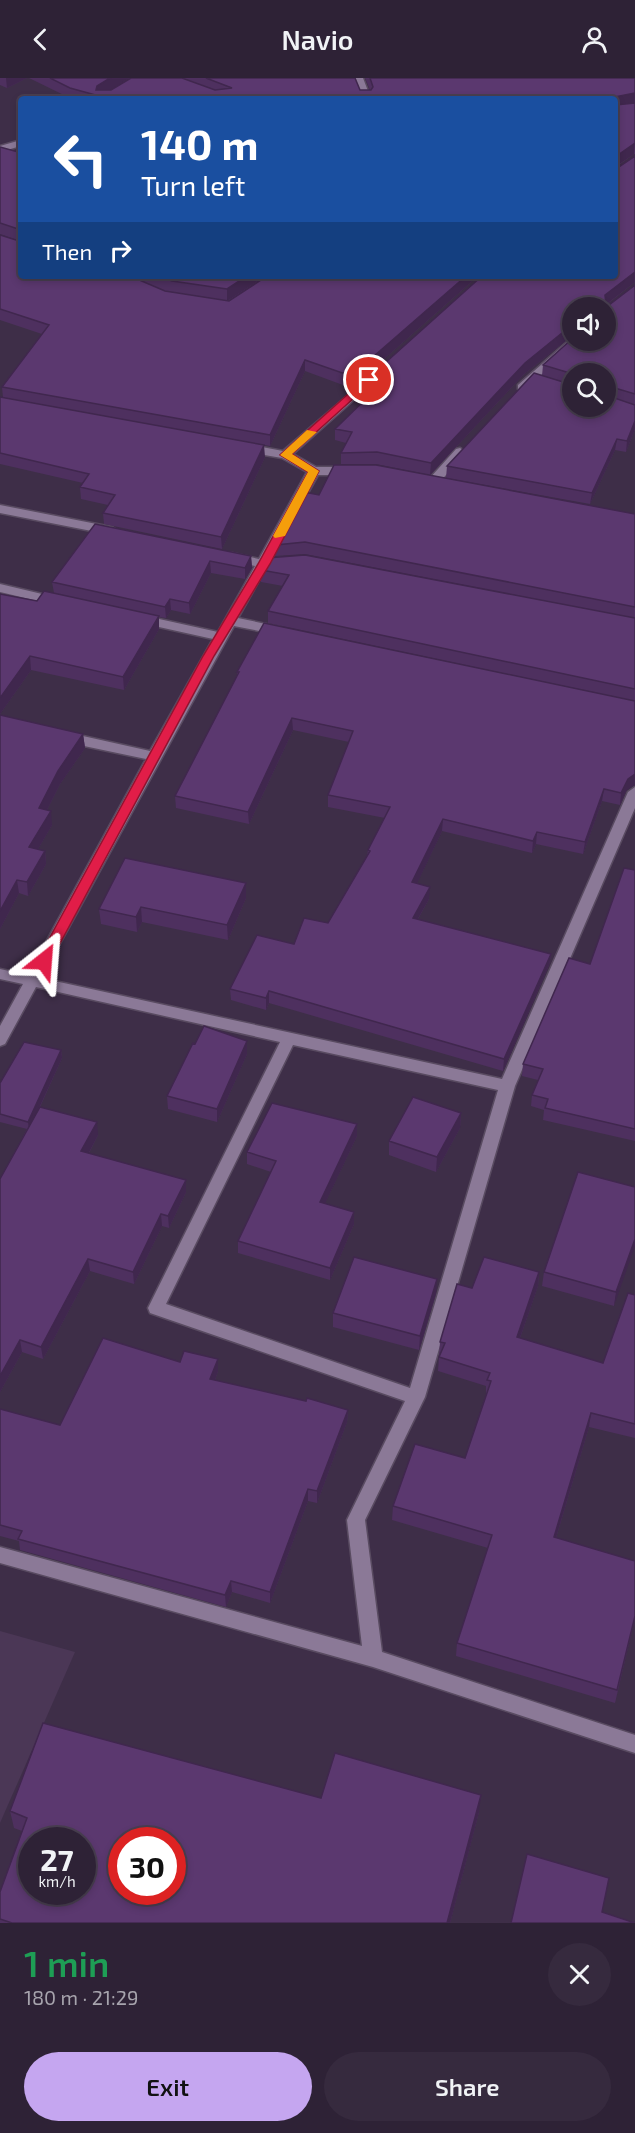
<!DOCTYPE html>
<html lang="en">
<head>
<meta charset="utf-8">
<style>
	:root { --surface:#2e2236; --page:#362a3e; --text:#f1f3f6; --muted:#a7a4ad; --line:#493f51; --accent:#c5a6f0 }
	body { margin:0; font-family:"Exo 2",sans-serif; background:var(--page); color:var(--text); height:100vh; display:flex; flex-direction:column; font-size:22px; white-space:nowrap }
	* { box-sizing:border-box; margin:0 }
	p { font-size:20px; color:var(--muted) }
	.icon { flex:none; width:33px; height:33px; fill:none; stroke:currentColor; stroke-width:2; stroke-linecap:round; stroke-linejoin:round }
	.map { position:relative; height:1845px; overflow:hidden }
	.side { display:flex; flex-direction:column; background:var(--surface); flex:1 }
	.side>* { flex:none }
	.banner { position:absolute; left:18px; top:18px; width:600px; height:183px; border-radius:6px; box-shadow:0 3px 9px #0003,0 0 0 2px var(--line); background:#1a4fa0; color:#fff; overflow:hidden }
	.controls { position:absolute; left:562px; top:219px; display:grid; gap:12px }
	.controls a { display:grid; place-items:center; width:54px; height:54px; border-radius:50%; background:var(--surface); box-shadow:0 3px 9px #0003,0 0 0 2px var(--line); font-size:30px }
	.speed { position:absolute; left:18px; top:1749px; display:flex; gap:12px; font-size:30px; font-weight:700; text-align:center }
	.speed>* { display:grid; place-content:center; width:78px; height:78px; border-radius:50%; background:var(--surface); box-shadow:0 3px 9px #0003,0 0 0 2px var(--line); line-height:1 }
	.speed small { font-size:15px; font-weight:400 }
	.speed .limit { border:9px solid #d22; background:#fff; color:#111 }
	.pin { position:absolute; display:grid; place-items:center; width:51px; height:51px; color:#fff; margin:-26px; border:3px solid #fff; border-radius:50%; box-shadow:0 2px 6px #0007 }
	.me { position:absolute; width:66px; margin:-33px; rotate:28deg; stroke-linejoin:round; filter:drop-shadow(0 0 4px #0008) }
	.turn { display:flex; align-items:center; gap:21px; height:126px; padding:0 24px; font-size:27px }
	.turn .icon { width:78px; height:78px; stroke-width:2.5 }
	.turn b { display:block; font-size:42px; line-height:51px }
	.then { display:flex; align-items:center; height:57px; padding:0 24px; background:#0003; gap:12px; font-size:22px }
	.round { display:grid; place-items:center; flex:none; width:63px; height:63px; border-radius:32px; background:var(--page) }
	.overview { display:flex; align-items:center; justify-content:space-between; height:102px; padding:0 24px }
	h1 { font-size:36px; font-weight:600; line-height:45px; color:#1e9e55 }
	.primary-button { display:flex; gap:12px; margin-top:auto; padding:12px 24px }
	.primary-button a { flex:1; height:69px; border-radius:36px; background:var(--accent); color:#111; font-size:24px; font-weight:600; line-height:69px; text-align:center }
	.primary-button a+a { background:var(--page); color:var(--text) }
	header { display:flex; justify-content:space-between; align-items:center; height:78px; padding:0 24px; background:var(--surface); font-size:27px; font-weight:600 }
	.map>svg:first-child { display:block }
</style>
</head>
<body>
<header><svg class="icon" aria-label="back" viewBox="0 0 24 24"><path d="M15 5l-7 7 7 7"/></svg>Navio<svg class="icon" aria-label="person" viewBox="0 0 24 24"><circle cx="12" cy="8" r="4"/><path d="M4 21q1-7 8-7t8 7"/></svg></header>
<div class="map">
<svg width="635" height="1845" viewBox="0 0 635 1845">
	<rect width="100%" height="100%" fill="#3e2e48"/>
	<path fill="#4b3756" d="M0,1553l75,21 -75,171z"/>
	<g fill="none" stroke-linecap="round" stroke-linejoin="round">
		<g stroke="#594b61" stroke-width="3">
			<path id="minor" d="M353,0h10l8,21h-10z
				M21,62v6l-21,6v-6z
				M573,259v3h5l-1,2 -51,47h-8v-4z
				M379,291l4,1v4l-90,80 23,13h36l6,4 -6,4h-34l-47,84 11,-1 6,4 -6,4 -16,2 -28,50 42,9 6,4 -6,4 -46,-9 -193,352 461,101 126,-287 7,-5v21l-120,278 -90,311 -60,123 17,132 253,83v18l-262,-86 -373,-104v-16l362,99 -15,-126 58,-119 -255,-88 -2,-5 132,-266 -244,-55 -31,57 -5,2v-20l23,-42 -23,-5v-10l28,6 118,-216 -81,-17 -7,-5 7,-5 85,19 63,-112 -72,-16 -6,-4 6,-4 77,17 37,-66 -27,-6 -2,-3 6,-4 27,6 48,-87 -25,-14 -36,-6 -6,-4 6,-4 37,7zM293,967l205,45 -88,298 -244,-84z
				M460,370l6,4 -2,3 -27,30h-8v-6l27,-30z
				M0,427l112,22 6,4 -6,4 -112,-22z
				M0,506l63,15 2,3 -6,4 -59,-14z"/>
		</g>
		<use href="#minor" fill="#8b7997" fill-rule="evenodd"/>
	</g>
	<path fill="#4e305f" fill-rule="evenodd" d="M0,0h27l-20,10 -7,-3z
		M29,0h100l-20,12h2l20,-12h224l5,12h10l-5,-12h270v76h-1l-18,13v2l19,-13v126l-29,23h3l26,-20v144l-9,23 -11,-2 -25,54 -144,-26 1,-12 87,-93 8,3 1,-11 30,-27v2h33v-32h-33v27l-49,39 -94,101 -54,-11h-35v-11l5,-10 -11,-3v-11l35,-35 -5,-1v-12l117,-105h133v-177h-543zM573,296h33v32h-33z
		M0,69l18,5h3v124h244l-37,25 250,-25 -127,112 -46,-17 -35,75 -33,-6 28,17 -43,92 -118,-25 -1,-11 5,-8 -27,-6 -1,-12 3,-4 -83,-19v-67l3,1 -1,-11 40,-53 -42,-14v-85l20,6 -20,-7z
		M319,417l316,19v187l-367,-78v-12l15,-25 -22,-4v-12l280,30 -236,-46 -30,2v-11z
		M251,478l1,12 -7,11 -34,-6 -21,41 -19,-4 -5,8 -7,-1v12l-35,61 -93,-20 -31,44v-120l37,7 17,-8 -2,-11z
		M237,594l389,119 -6,14 -18,-4 -19,53 -47,-10 -4,9 -90,-22 -25,52 12,16 -11,20 133,35 -2,11 -46,106 -234,-68 -3,7 -35,-10 -1,-11 64,-45 34,-21 39,-67 1,-6 17,-32 -57,-11v-12l21,-53 -56,-12 -44,94 -73,-16 -1,-12 62,-120z
		M0,637l83,19 2,14 -25,36 -13,26 5,15 -14,24 7,2 1,13 -18,32 -9,-3 -19,36z
		M635,792v271l-92,-21 1,-10 -13,-4 1,-11 6,-15 -16,-4 1,-12 67,-100z
		M246,805v15l-18,42 -86,-18 -5,10 -36,-8 -2,-15z
		M195,966l52,10 -30,68 -49,-13 -1,-13z
		M61,972l1,8 -22,49 58,28 -9,18 97,39 -17,36 -7,-2 -28,58 -44,-13 -47,88 -21,-7 -22,40v-213l27,-50 -27,-7v-39z
		M461,1035l-1,15 -24,44 -47,-17v-14z
		M357,1046v12l-32,67 29,21 -24,56 -92,-27v-12l33,-69 -24,-8v-12z
		M635,1109l-21,119 -72,-20 2,-14z
		M539,1194l-1,14 -18,52 83,25 32,-68v143l-46,-11 -33,111 79,80 -20,85 -159,-47 1,-13 31,-95 -96,-28 1,-14 72,-48 21,-64v-8l-48,-15 2,-29 32,-54z
		M436,1215l-17,57 -86,-23v-14z
		M180,1284l38,9 -3,9 91,21 42,9 -1,12 -30,81 -9,-2 -38,102 -38,-11 -6,15 -206,-57 -1,-9 -19,-5v-127l60,16z
		M321,1720l158,14 -29,111h-450v-31l22,-61 -8,-3 -4,-17z"/>
	<path fill="#40274e" d="M6,0h21l-20,10z
		M110,0h19l-29,18 -3,-1v-9z
		M635,15v11l-20,4v-9h-1v-2z
		M635,65l-1,11 -19,13v-10z
		M635,194v10l-31,24 1,-11z
		M247,198h18l-38,25v-12z
		M466,198h12l-127,112v-12z
		M573,246v11l-49,39 -94,101 1,-12 94,-100z
		M305,282v11l-35,75v-11z
		M635,343v8l-9,23 1,-11z
		M617,361l-2,11 -25,54 2,-11z
		M264,367l1,12 -43,92 -1,-12z
		M251,478l1,12 -7,11v-11z
		M210,483l1,12 -21,41 -1,-11z
		M170,521l1,11 -5,8 -1,-11z
		M159,538v13l-35,61 -1,-13z
		M30,578l1,14 -31,44v-16z
		M292,640l1,12 -44,94 -1,-12z
		M83,656l2,14 -25,36 -19,38 -2,-14 19,-37z
		M635,696v11l-9,6 -6,14 1,-12 7,-14z
		M604,711l-2,12 -19,53 2,-12z
		M51,733l1,14 -21,36 -2,-14z
		M443,741l-1,12 -30,63v-12z
		M537,754l-1,12 -4,9 1,-12z
		M45,773l1,13 -18,32 -1,-14z
		M17,802l2,13 -19,36v-18z
		M246,805v15l-18,42 -1,-15z
		M430,809l-1,12 -17,30 1,-11z
		M141,829l1,15 -5,10 -1,-15z
		M551,876l-2,11 -46,106 1,-12z
		M269,913v12l-3,7v-12z
		M247,963v13l-30,68v-13z
		M61,972l1,8 -33,72 -1,-8z
		M461,1035l-1,15 -24,44 1,-15z
		M97,1044l1,13 -15,29 -2,-13z
		M357,1046v12l-37,78v-12z
		M186,1102v12l-17,36 -1,-12z
		M354,1134v12l-24,56v-12z
		M161,1136l1,12 -28,58 -1,-12z
		M635,1161v7l-21,60 2,-14z
		M88,1181l2,12 -47,88 -2,-12z
		M539,1194l-1,14 -23,66 2,-15z
		M437,1201l-1,14 -17,57 1,-14z
		M20,1262l2,12 -22,40v-16z
		M218,1281v12l-7,21 -1,-13z
		M348,1332l-1,12 -30,81v-12z
		M591,1335l-2,14 -37,124 2,-14z
		M308,1411v12l-38,102v-11z
		M231,1503l1,11 -6,15 -1,-12z
		M481,1717l-2,17 -29,111h-3z"/>
	<path fill="#5b386f" stroke="#40274e" stroke-width="1.5" fill-rule="evenodd" d="M50,0h60l-13,8 -1,4h15l20,-12h51l33,12 17,-2 -26,-10h149l5,12h11l2,-3 -3,-9h265v15l-21,4v2h-504l-40,-11z
		M615,23l1,4 19,-2v40l-20,14z
		M0,69l18,5h3v78l-21,-7z
		M635,78v116l-30,23 1,10h3l26,-20v109l-27,-8 -2,4v-16h-33l-30,-9 30,-27v2h33v-32h-33v16l-48,39 -94,100 -54,-11 -36,1 11,-21 -17,-3 44,-43 -14,-5 117,-105h133v-117l1,10z
		M0,157l19,6 2,-1v36h109l35,15 64,10 38,-25h199l-115,100 -46,-16 -35,75 -268,-48 47,-62 -49,-16z
		M157,198h90l-20,13 -55,-8z
		M534,295l39,12v21h33v-11l29,10v16l-8,20 -10,-2 -25,54 -145,-27z
		M0,319l264,48 -43,92 -118,-24 12,-18 -35,-8 9,-13 -89,-21z
		M334,387h42l259,49v93l-330,-65 -30,3 29,-53 15,3z
		M95,446l156,32 -6,12 -35,-7 -21,42 -19,-4 -5,8 -113,-25z
		M305,477l330,63v71l-367,-78 21,-36 -28,-5 6,-12z
		M44,513l115,25 -36,61 -93,-21 -30,42v-104l37,7z
		M264,545l371,78v73l-7,5 -7,14 -17,-4 -19,53 -48,-10 -4,9 -90,-22 -31,63 18,5 -17,31 138,36 -47,105 -235,-68 -3,7 -36,-9 27,-54 37,9 10,-26 24,5 42,-72 -2,-1 22,-43 -62,-12 25,-64 -61,-13 -44,94 -73,-16 64,-124h-2z
		M0,637l83,19 -25,37 -19,37 12,3 -22,36 16,4 -18,31 -10,-2 -17,31z
		M125,780l121,25 -19,42 -86,-18 -5,10 -37,-8z
		M624,790l11,2v259l-90,-21 3,-9 -16,-4 11,-26 -20,-5 46,-106 21,6z
		M204,948l43,15 -30,68 -50,-13 26,-53 2,1z
		M24,964l37,8 -33,72 -28,-8v-31z
		M413,1019l48,16 -24,44 -48,-16z
		M272,1025l85,21 -37,78 34,10 -24,56 -92,-27 38,-80 -29,-9z
		M40,1029l57,15 -16,29 105,29 -18,36 -7,-2 -28,58 -45,-13 -47,88 -21,-7 -20,36v-197z
		M578,1094l57,15v52l-19,53 -72,-20z
		M354,1179l83,22 -17,57 -87,-23z
		M484,1179l55,15 -22,65 86,26 25,-70 7,2v129l-44,-11 -37,124 81,24v55l-18,74 -160,-47 35,-108 -99,-29 22,-62 50,14 26,-77 -4,-1 3,-7 -51,-16 6,-14 -5,-1 17,-58 15,4z
		M103,1260l77,24 4,-11 34,8 -8,20 96,22 1,-3 41,12 -31,81 -9,-2 -38,103 -39,-11 -6,14 -207,-56 4,-8 -22,-6v-116l60,16z
		M43,1645l278,75 14,-45 146,42 -34,128h-435l-12,-4v-27l27,-74 -17,-7zM32,1762h50v52h-50zM122,1762h50v52h-50z
		M527,1776l82,24 -7,34 33,11h-124z"/>
	<path fill="#e11d48" stroke="#92132f" stroke-width="1.5" d="M366,300l8,2 -82,74 27,17 -49,93 -56,92 -165,308h-10l-2,-3 166,-305 55,-92 50,-92 -28,-17z"/>
	<path fill="#f59e0b" d="M307,352l10,2 -25,22 27,17 -34,65 -10,2 -2,-2 35,-64 -28,-17z"/>
</svg>
<div class="controls">
<a><svg class="icon" aria-label="sound" viewBox="0 0 24 24"><path d="M4 9h4l5-4v14l-5-4H4zM17 9q2 3 0 6"/></svg></a>
<a><svg class="icon" aria-label="search" viewBox="0 0 24 24"><circle cx="10" cy="10" r="6"/><path d="M15 15l6 6"/></svg></a>
</div>
<div class="speed"><div>27<small>km/h</small></div><div class="limit">30</div></div>
<div class="pin" style="left:369px;top:302px;background:#d93025"><svg class="icon" aria-label="arrive" viewBox="0 0 24 24"><path d="M6 21V4h12l-3 4 3 4H6"/></svg></div>
<svg class="me" style="left:44px;top:883px" viewBox="-20 -20 40 40"><path d="M0-17L14 15 0 8-14 15z" fill="#e11d48" stroke="#fff" stroke-width="4"/></svg>
<div class="banner">
<div class="turn"><svg class="icon" aria-label="left" viewBox="0 0 24 24"><path d="M17 20v-9H6M10 6l-5 5 5 5"/></svg><div><b>140 m</b>Turn left</div></div>
<div class="then">Then<svg class="icon" aria-label="right" viewBox="0 0 24 24"><path d="M7 20v-9h11M14 6l5 5-5 5"/></svg></div>
</div>
</div>
<section class="side">
<div class="overview"><div><h1>1 min</h1><p>180 m · 21:29</p></div><a class="round"><svg class="icon" aria-label="close" viewBox="0 0 24 24"><path d="M6 6l12 12M18 6L6 18"/></svg></a></div>
<div class="primary-button"><a>Exit</a><a>Share</a></div>
</section>
</body>
</html>
